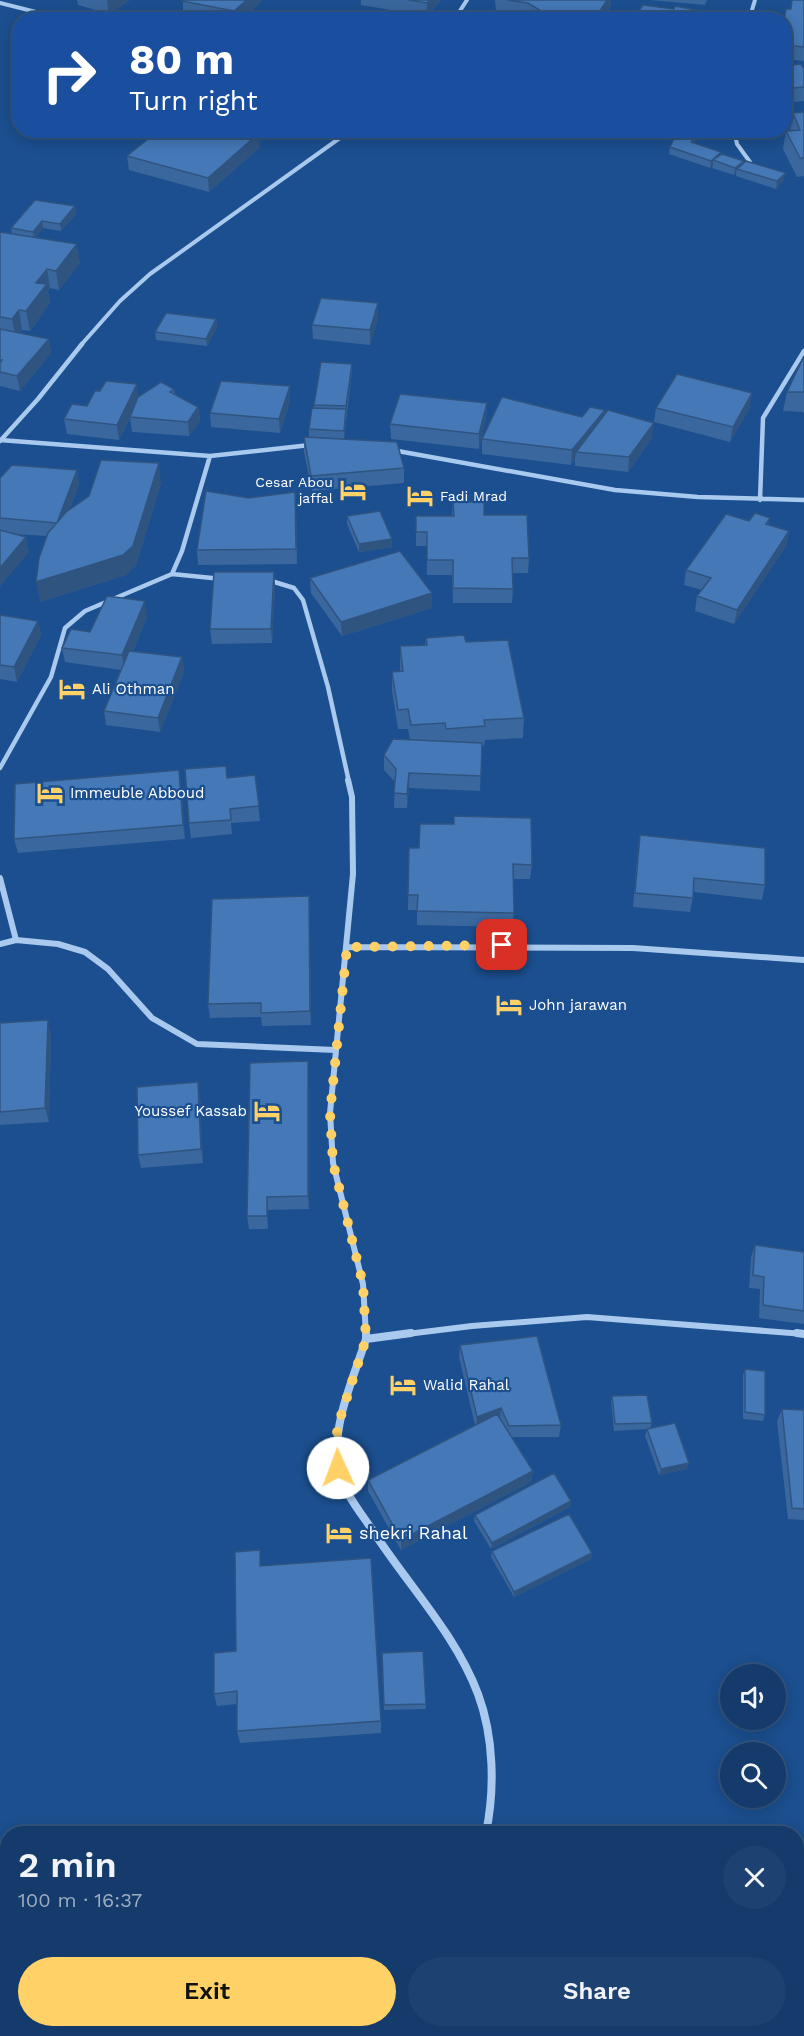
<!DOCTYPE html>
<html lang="en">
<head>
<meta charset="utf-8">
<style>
	:root { --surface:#143b6b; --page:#1d4271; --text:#f1f3f6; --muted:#9dadc1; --line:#33557e; --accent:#ffd166 }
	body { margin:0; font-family:"Work Sans",sans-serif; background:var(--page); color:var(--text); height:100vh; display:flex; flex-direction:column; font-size:22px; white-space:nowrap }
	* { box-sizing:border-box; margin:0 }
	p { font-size:20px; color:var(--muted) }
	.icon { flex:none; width:33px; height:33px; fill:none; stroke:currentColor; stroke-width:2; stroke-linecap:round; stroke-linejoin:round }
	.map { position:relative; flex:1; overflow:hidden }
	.drawer { position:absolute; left:0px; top:1826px; width:804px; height:212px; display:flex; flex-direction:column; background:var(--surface); border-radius:24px 24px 0 0; box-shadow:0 3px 15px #0003,0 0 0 2px var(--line) }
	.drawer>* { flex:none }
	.banner { position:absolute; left:12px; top:12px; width:780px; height:126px; border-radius:24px; box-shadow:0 3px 15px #0003,0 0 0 2px var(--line); background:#1a4fa0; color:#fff; overflow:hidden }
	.buttons { position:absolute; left:720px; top:1664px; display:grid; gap:12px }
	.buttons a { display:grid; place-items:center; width:66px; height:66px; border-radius:50%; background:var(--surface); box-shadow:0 3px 15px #0003,0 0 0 2px var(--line); font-size:30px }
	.pin { position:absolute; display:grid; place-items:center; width:51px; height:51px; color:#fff; margin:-26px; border-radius:12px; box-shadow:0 3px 9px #0006 }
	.me { position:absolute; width:66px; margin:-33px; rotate:358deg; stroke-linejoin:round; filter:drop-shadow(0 0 4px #0008) }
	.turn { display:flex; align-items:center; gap:21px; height:126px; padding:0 18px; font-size:27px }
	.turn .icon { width:78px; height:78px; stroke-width:2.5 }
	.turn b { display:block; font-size:42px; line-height:51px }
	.round { display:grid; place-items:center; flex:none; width:63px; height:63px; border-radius:32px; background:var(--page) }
	.summary { display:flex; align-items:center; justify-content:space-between; height:102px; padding:0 18px }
	h1 { font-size:36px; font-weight:600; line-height:45px }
	.primary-button { display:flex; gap:12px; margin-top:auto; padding:12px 18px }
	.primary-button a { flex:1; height:69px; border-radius:36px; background:var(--accent); color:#111; font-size:24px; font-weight:600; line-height:69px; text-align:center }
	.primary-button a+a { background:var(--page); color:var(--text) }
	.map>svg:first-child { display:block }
</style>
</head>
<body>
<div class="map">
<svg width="804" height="2036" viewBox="0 0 804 2036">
	<rect width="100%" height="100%" fill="#1b4f8f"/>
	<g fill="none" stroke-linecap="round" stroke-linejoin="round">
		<path stroke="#a9c9ee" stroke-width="4" d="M0,3l68,17
			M454,20l13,-20
			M749,20l6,-20
			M734,130l3,14 13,18
			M81,345l39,-44 30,-27 201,-144"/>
		<path stroke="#a9c9ee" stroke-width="4.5" d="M0,440l210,16 100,-11
			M0,441l38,-42 44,-55
			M392,450l223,40 83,7 106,3
			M760,500l3,-82 41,-67
			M172,574l50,5
			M268,580l26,8 9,12 25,87 21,95
			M0,768l51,-91 14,-49 20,-17 87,-37 10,-23 28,-95"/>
		<path stroke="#a9c9ee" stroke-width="6" d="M348,780l4,17 1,77 -23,239 3,50 30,121 3,51
			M0,878l16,62 42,4 27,8 23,17 44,49 45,26 138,6
			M0,944l16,-4
			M347,947l286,1 171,12
			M399,1335l73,-9 115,-9 217,17"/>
		<path stroke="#a9c9ee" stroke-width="8" d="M366,1333v6c-13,41 -34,84 -28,127 3,24 24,48 37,68 34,52 81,101 103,160 16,43 17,95 8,139
			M797,1333l7,1
			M366,1339l45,-6"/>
	</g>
	<path fill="#3a679d" d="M77,0h53l-21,14 -31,-9z
		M183,0h79v1l-21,19h-32l-26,-6z
		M361,0h80l-14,16 -66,-11z
		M495,0h116l-1,7 -8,13h-70l-5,-3 -31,-5z
		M649,0h58l-2,5z
		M804,0v61l-20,-2v-39l7,-11z
		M784,66l20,3v32l-20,2z
		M804,112v64l-7,1 -14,-28 3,-18 4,-1 3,-17z
		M675,130h26l-7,13 27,11 23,7v2l40,17 -8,9 -40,-13v-2l-2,1 -22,-7 1,-2 -3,2 -41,-14 1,-7 4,-9z
		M260,147l-51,45 -80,-22 -2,-14z
		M75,206l1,8 -15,17 -18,-3 -8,10 45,25 -21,27 -9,-2 -2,3 2,12 -20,28 -8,-1 -2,3 29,6 2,14 -31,38 -20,-5v-154l12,2 -1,-6z
		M378,303v15l-8,27 -57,-6 -1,-14z
		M216,319l1,8 -10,19 -51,-6 -1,-8z
		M804,356v58l-1,-2 -20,-1 4,-19z
		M352,364v8l-8,67 -35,-2v-8l5,-21v-3z
		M290,386v15l-10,32 -69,-6 -1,-14z
		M174,389l1,5 23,13 2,14 -11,15 -57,-4 -2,-14 -11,22 -52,-6 -3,-15 23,-13z
		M487,403l-1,15 -7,31 -88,-10 -1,-15z
		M750,407l-20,35 -76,-20 2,-14z
		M605,410v4l47,24 -24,34 -53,-6v-7l-4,6 -89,-11v-15l100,-22z
		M304,437l100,31v15l-92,8 -8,-39z
		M77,470l2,14 -9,25 91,-26 -25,82 -10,10 -86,27 7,-66 -34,-2 16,18 -29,34v-108z
		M453,502l31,13 45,43 -1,15h-15v16l-1,14h-59l-1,-28h-25v-29h-11v-30h36z
		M296,507l1,57 -99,1 -1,-15z
		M347,516l45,23v8l-33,5 -12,-28z
		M770,518l-2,6 21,7 -3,15 -52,78 -39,-13 2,-15 5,-6 -18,-5 2,-15 63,-49z
		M274,572l1,15 -3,56 -60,1 -2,-15z
		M310,578l122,15v15l-90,28 -31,-43z
		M0,615l38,6 3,14 -24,47 -17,-3z
		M147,616l-14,35 49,6 2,15 -24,60 -54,-7 -2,-14 17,-41 -56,-8 -3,-14 28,-16z
		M426,638l40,4 58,76 -1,20 -38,2 -1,6h-2l-2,45 -71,-3 -2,20h-13l1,-26 -11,-12v-15l26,-15 -2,-11h-10l-6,-38v-19l8,-1v-25l25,-1z
		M255,775l5,46 -29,2 1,11 -41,4 -2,-15 39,-45z
		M181,785l4,54 -167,14 -4,-14z
		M640,835l125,50 -3,15 -68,-8 -4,20 -57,-5 5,-58z
		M409,848l123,17 -2,14h-17l1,34 -2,14 -95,-2v-15h-9z
		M309,896l2,129 -49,1 -1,-9 -51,1 -2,-14z
		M0,1023l51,11 -2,88 -49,3z
		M308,1061v14l1,134 -41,1v19h-19l-2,-13z
		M200,1096l3,67 -62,5 -3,-13z
		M755,1245l49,7v72l-45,-6 1,-29 -11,-1 2,-31z
		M460,1345l101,80 -2,12h-47l21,34 -2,11 -130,68 -33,-59v-11l107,-55 -16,-68z
		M745,1369l20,46 -2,6 -20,-2v-44z
		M612,1396l40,27 -2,6 37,40 -28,6 -14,-39 2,-7h2l-35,2 -3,-29z
		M782,1409l22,1v110l-16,-1 -11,-98z
		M571,1501l-1,6 -79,42 -17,-28 1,-6z
		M492,1551l100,2 -1,6 -77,38 -23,-40z
		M262,1565l119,156v12l-141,10 -3,-12v-27l-20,2 -3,-12 22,-43z
		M382,1653l44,51v5l-42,1z"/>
	<path fill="#305480" d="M107,0h23l-21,14z
		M247,0h15v1l-21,19h-7v-9z
		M430,0h11l-14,16v-13z
		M607,0h4l-1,7 -8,13h-5l1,-6z
		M698,130h3l-10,20v-8z
		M259,133l1,14 -51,45 -1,-14z
		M721,152l-1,8h-7v6l-3,2 1,-7z
		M744,161l-1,8h-6l-1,5 -2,1 1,-7z
		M786,173l-2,7 -8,9 1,-8z
		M75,206l1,8 -15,17 -1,-7z
		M42,221l1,7 -9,11 -1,-7z
		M77,244l3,19 -21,27 -3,-19z
		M47,269l3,19 -2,3 2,12 -20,28 -4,-20 10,-28z
		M378,303v15l-8,27v-15z
		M19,310l3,20 -6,8 -4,-19z
		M216,319l1,8 -10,19 -1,-7z
		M49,339l2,14 -31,38 -3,-15z
		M352,364v8l-6,42v-8z
		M137,384l2,15 -20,41 -2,-15z
		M290,386v15l-10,32 -1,-14z
		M752,393l-2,14 -20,35 3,-15z
		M487,403l-1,15 -7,31v-15z
		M198,407l2,14 -11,15 -1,-14z
		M346,409v8l-2,22v-8z
		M605,410l-1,15 -28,27 -1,7 -4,6 1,-15z
		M654,423l-2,15 -24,34 1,-15z
		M159,463l2,20 -25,82 -10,10 -86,27 -4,-20z
		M77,470l2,14 -19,53 -3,-14z
		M789,531l-3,15 -52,78 3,-14z
		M26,537l3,15 -29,34v-18z
		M392,539v8l-33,5v-8z
		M274,572l1,15 -3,56 -1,-14z
		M432,593v15l-90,28 -1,-14z
		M145,601l2,15 -22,54 -3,-15z
		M38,621l3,14 -24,47 -3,-15z
		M182,657l2,15 -24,60 -2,-14z
		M179,770l2,15 4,54 -2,-14z
		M409,773v15l-2,20v-14z
		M309,896l1,15 1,114 -1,-14z
		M48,1020l3,14 -2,88 -4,-14z
		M308,1061v14l1,134 -1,-13z
		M198,1082l2,14 3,67 -2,-14z
		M267,1197l1,13v19l-1,-13z
		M501,1408l-1,12 -24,9 1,-12z
		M689,1463l-2,6 -28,6 2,-6z
		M533,1471l-2,11 -130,68v-10z
		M571,1501l-1,6 -79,42 1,-6z
		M592,1553l-1,6 -77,38v-5z
		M123,2030h7l-1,6h-7z"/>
	<path fill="#4478b7" stroke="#305480" stroke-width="1.5" d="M183,0h64l-13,11 -52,-10z
		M409,0h21l-3,3z
		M507,0h100l-9,14 -5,-1 -5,6 -47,-8 -13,-8z
		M792,0h12v47l-20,-2 4,-15h-4v-10l2,-11h5z
		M643,5l31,4 1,-3 37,7 -4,7h-75z
		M479,15l30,5h-33z
		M801,64l3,5v18l-20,2v-23z
		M804,112v46h-4l-14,-27 14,-1 -7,-17z
		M159,130h91l9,3 -51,45 -81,-22z
		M698,130l-7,12 30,10 -10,9 -41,-14 8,-16 -3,-1z
		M722,154l22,7 -9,7 -22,-8z
		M746,161l40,12 -9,8 -40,-12z
		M35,200l40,6 -15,18 -18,-3 -9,11 -22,-4z
		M0,232l77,12 -21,27 -9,-2 -11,14 11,1 -21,27 -7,-1 -7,9 -12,-2z
		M321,298l57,5 -8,27 -58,-5z
		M166,313l50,6 -10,20 -51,-7z
		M0,329l49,10 -32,37 -17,-4v-9l2,-3h-2z
		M804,356v36h-17z
		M321,362l31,2 -6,42 -32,-1z
		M677,374l75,19 -19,34 -77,-19z
		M106,381l31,3 -20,41 -53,-6 8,-15 15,2 8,-15h5z
		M221,381l69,5 -11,33 -69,-6z
		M161,382l13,7 -4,3 28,15 -10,15 -58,-5 8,-20z
		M400,394l87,9 -8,31 -89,-10z
		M502,397l80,20 8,-10 15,3 -33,40 -90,-11z
		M312,408l34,1 -2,22 -35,-2z
		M608,410l46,13 -25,34 -53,-5z
		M304,437l93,5 7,26 -93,8z
		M101,460l58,3 -26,83 -10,9 -87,27 3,-24 9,-25 18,-21 23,-16z
		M12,465l65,5 -20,53 -57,-5v-40z
		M206,491l43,7 46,-6 1,57 -99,1z
		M453,502h31v13h43l2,43h-17l1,31 -60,-1v-28h-26v-28h-11v-16h38z
		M380,511l12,28 -33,5 -12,-28z
		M755,513l15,5 -4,6 23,7 -52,79 -40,-14 14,-18 -25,-8 40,-56 23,7z
		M0,530l26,7 -26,31z
		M400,551l32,42 -91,29 -31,-44z
		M214,572h60l-3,57h-61z
		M107,596l38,5 -23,54 -60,-7 9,-19 19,3z
		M0,615l38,6 -24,46 -14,-2z
		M464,635l2,7 42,-2 16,78 -40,2 1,6 -39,3 -1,-6 -34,2 -3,-16 -10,1 -6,-38 11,-1 -3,-25 27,-1 -1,-7z
		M129,651l53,6 -24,61 -54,-7z
		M393,739l89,4 -1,33 -72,-3 -2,21 -13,-1 2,-24 -12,-14z
		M226,766l1,12 28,-3 4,31 -29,3 1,11 -42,3 -4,-54z
		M179,770l4,55 -169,14 1,-55z
		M454,816l77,2 1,47 -19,-1 1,49 -97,-2 1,-16h-10l1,-47h10l1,-24h34z
		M640,835l125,13v37l-71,-7 -1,20 -58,-5z
		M309,896l1,115 -49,2v-10l-53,1 4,-105z
		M48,1020l-3,88 -45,4v-89z
		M308,1061v135l-41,1v19h-20l3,-153z
		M198,1082l3,67 -63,6 -1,-68z
		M755,1245l49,7v59l-41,-6 1,-28 -11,-2z
		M537,1336l24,89 -52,1 -8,-18 -24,9 -17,-72z
		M745,1369l20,2v44l-20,-3z
		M647,1395l5,28 -37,1 -3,-28z
		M782,1409l22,1v99l-12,-1z
		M497,1414l36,57 -132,69 -33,-60z
		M675,1423l14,40 -28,6 -14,-40z
		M554,1473l17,28 -79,42 -17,-28z
		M569,1514l23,39 -78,39 -22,-41z
		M260,1550v16l111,-8 10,163 -144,10v-40l-23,3v-41l22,-2 -1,-99z
		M423,1651l3,53 -42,1 -2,-52z
		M0,1919l8,1v110h115l-1,6h-122z
		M487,2030h178v6h-178z"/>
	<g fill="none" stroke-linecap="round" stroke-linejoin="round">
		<path stroke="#ffd166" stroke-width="10" stroke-dasharray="0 18" d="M338,1468l-1,-40 29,-89 -3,-55 -30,-121 -3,-50 17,-166 155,-2"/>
	</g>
	<defs>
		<g id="hotel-bare" transform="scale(2.07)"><path d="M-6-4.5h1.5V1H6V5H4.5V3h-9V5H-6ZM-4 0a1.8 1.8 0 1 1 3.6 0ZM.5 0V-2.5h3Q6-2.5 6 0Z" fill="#ffd166" stroke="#1b4f8f" stroke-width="2.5" paint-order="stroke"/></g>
	</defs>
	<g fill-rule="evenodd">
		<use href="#hotel-bare" x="353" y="490"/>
		<use href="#hotel-bare" x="420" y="496"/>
		<use href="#hotel-bare" x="72" y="689"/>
		<use href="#hotel-bare" x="50" y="793"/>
		<use href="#hotel-bare" x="509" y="1005"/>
		<use href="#hotel-bare" x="267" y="1111"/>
		<use href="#hotel-bare" x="403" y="1385"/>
		<use href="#hotel-bare" x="339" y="1533"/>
	</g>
	<g text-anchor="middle" stroke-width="4.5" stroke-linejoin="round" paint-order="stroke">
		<g font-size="14" fill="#fff" stroke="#1b4f8f" text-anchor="end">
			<text x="333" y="487">Cesar Abou<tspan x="333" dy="16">jaffal</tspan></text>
			<text x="440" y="501" text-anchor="start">Fadi Mrad</text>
		</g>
		<g font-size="15" fill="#fff" stroke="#1b4f8f" text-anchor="start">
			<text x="92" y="694">Ali Othman</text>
			<text x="70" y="798">Immeuble Abboud</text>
			<text x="529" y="1010">John jarawan</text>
			<text x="247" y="1116" text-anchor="end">Youssef Kassab</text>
			<text x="423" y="1390">Walid Rahal</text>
		</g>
		<g font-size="18" fill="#fff" stroke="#1b4f8f" text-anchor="start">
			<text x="359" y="1539">shekri Rahal</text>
		</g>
	</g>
</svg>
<div class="buttons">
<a><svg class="icon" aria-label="sound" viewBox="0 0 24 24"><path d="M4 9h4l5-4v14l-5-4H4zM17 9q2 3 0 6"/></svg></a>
<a><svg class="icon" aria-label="search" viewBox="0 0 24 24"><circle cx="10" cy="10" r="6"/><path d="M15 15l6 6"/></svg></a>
</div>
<div class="pin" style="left:502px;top:945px;background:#d93025"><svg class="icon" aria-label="arrive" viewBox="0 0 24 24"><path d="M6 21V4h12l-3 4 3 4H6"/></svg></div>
<svg class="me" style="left:338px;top:1468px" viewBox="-20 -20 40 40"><circle r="19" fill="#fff"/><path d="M0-13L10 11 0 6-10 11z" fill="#ffd166"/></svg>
<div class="banner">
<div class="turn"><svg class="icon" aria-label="right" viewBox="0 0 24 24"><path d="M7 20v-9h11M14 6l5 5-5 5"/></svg><div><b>80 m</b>Turn right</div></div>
</div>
<section class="drawer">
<div class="summary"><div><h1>2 min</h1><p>100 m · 16:37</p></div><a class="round"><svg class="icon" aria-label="close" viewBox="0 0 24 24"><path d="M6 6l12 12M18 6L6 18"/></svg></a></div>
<div class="primary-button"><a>Exit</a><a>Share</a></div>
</section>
</div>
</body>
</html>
